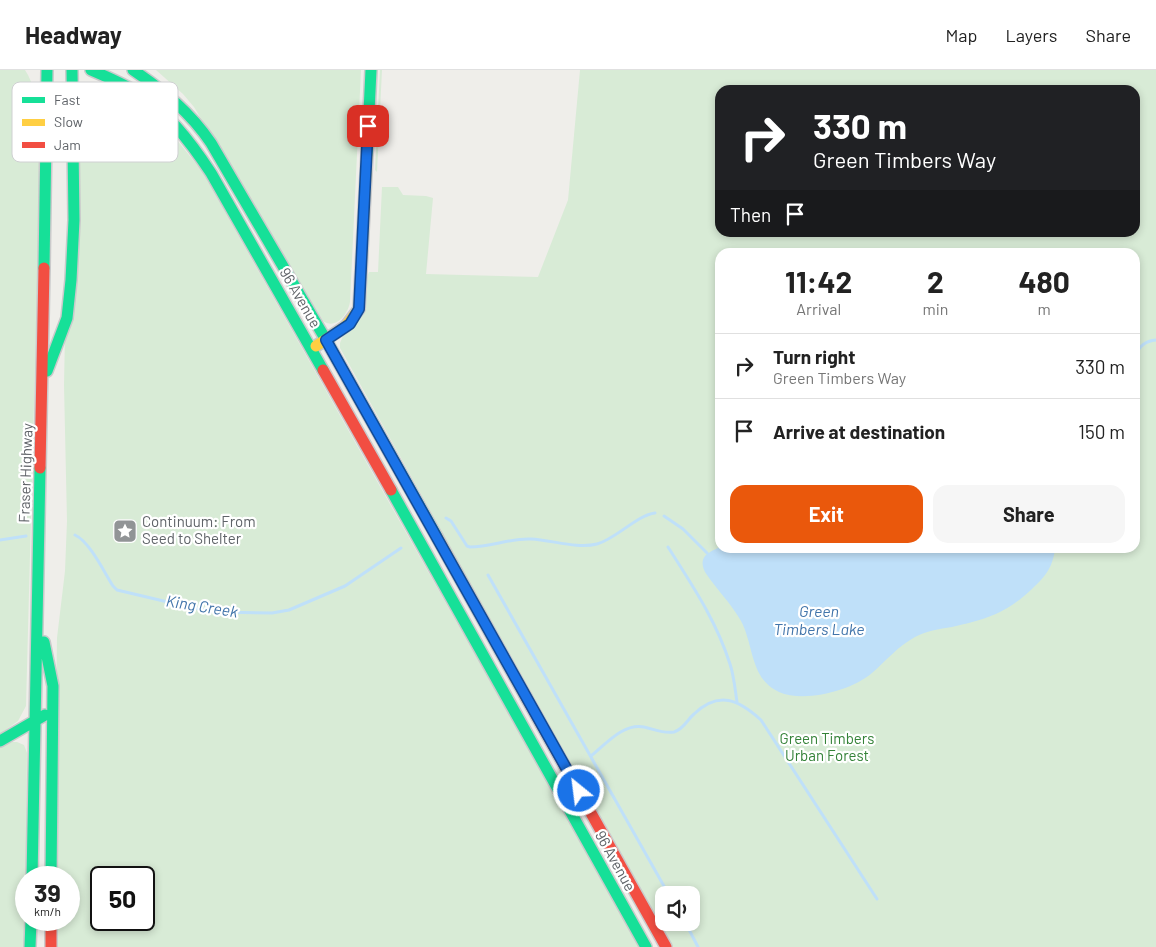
<!DOCTYPE html>
<html lang="en">
<head>
<meta charset="utf-8">
<style>
	:root { --surface:#fff; --page:#f6f6f6; --text:#222; --muted:#767676; --line:#e0e0e0; --accent:#ea580c }
	body { margin:0; font-family:Barlow,sans-serif; background:var(--page); color:var(--text); height:100vh; display:flex; flex-direction:column; font-size:19px; white-space:nowrap }
	* { box-sizing:border-box; margin:0 }
	p { font-size:16px; color:var(--muted) }
	.icon { flex:none; width:28px; height:28px; fill:none; stroke:currentColor; stroke-width:2; stroke-linecap:round; stroke-linejoin:round }
	.map { position:relative; flex:1; overflow:hidden }
	.sheet { position:absolute; left:715px; top:178px; width:425px; height:305px; display:flex; flex-direction:column; background:var(--surface); border-radius:15px; box-shadow:0 2px 8px #0003 }
	.sheet>* { flex:none }
	.top-card { position:absolute; left:715px; top:15px; width:425px; height:152px; border-radius:15px; box-shadow:0 2px 8px #0003; background:#202124; color:#fff; overflow:hidden }
	.tools { position:absolute; left:655px; top:816px; display:grid; gap:10px }
	.tools a { display:grid; place-items:center; width:45px; height:45px; border-radius:10px; background:var(--surface); box-shadow:0 2px 8px #0003; font-size:25px }
	.speed { position:absolute; left:15px; top:796px; display:flex; gap:10px; font-size:25px; font-weight:700; text-align:center }
	.speed>* { display:grid; place-content:center; width:65px; height:65px; border-radius:50%; background:var(--surface); box-shadow:0 2px 8px #0003; line-height:1 }
	.speed small { font-size:12px; font-weight:400 }
	.speed .limit { border:2px solid #111; border-radius:8px; background:#fff; color:#111 }
	.pin { position:absolute; display:grid; place-items:center; width:42px; height:42px; color:#fff; margin:-21px; border-radius:10px; box-shadow:0 2px 8px #0006 }
	.me { position:absolute; width:55px; margin:-28px; rotate:331deg; stroke-linejoin:round; filter:drop-shadow(0 0 4px #0008) }
	.turn { display:flex; align-items:center; gap:18px; height:105px; padding:0 15px; font-size:22px }
	.turn .icon { width:65px; height:65px; stroke-width:2.5 }
	.turn b { display:block; font-size:35px; line-height:42px }
	.then { display:flex; align-items:center; height:48px; padding:0 15px; background:#0003; gap:10px; font-size:19px }
	.eta { display:flex; justify-content:space-evenly; align-items:center; height:85px; text-align:center }
	.eta b { font-size:30px; font-weight:700; line-height:35px }
	.cta { display:flex; gap:10px; margin-top:auto; padding:10px 15px }
	.cta a { flex:1; height:58px; border-radius:15px; background:var(--accent); color:#fff; font-size:20px; font-weight:700; line-height:58px; text-align:center }
	.cta a+a { background:var(--page); color:var(--text) }
	ul { padding:0; list-style:none }
	li { display:flex; align-items:center; gap:15px; height:65px; padding:0 15px; border-top:1px solid var(--line) }
	li div { flex:1 }
	li b { display:block; font-size:19px }
	li em { font-style:normal }
	header { display:flex; align-items:center; gap:30px; box-sizing:border-box; height:70px; padding:0 25px; background:var(--surface); border-bottom:1px solid var(--line) }
	header strong { font-size:24px }
	nav { display:flex; gap:28px; margin-inline-start:auto; font-size:18px }
	.map>svg:first-child { display:block }
</style>
</head>
<body>
<header>
<strong>Headway</strong>
<nav><a>Map</a><a>Layers</a><a>Share</a></nav>
</header>
<div class="map">
<svg width="1156" height="877" viewBox="0 0 1156 877">
	<rect width="100%" height="100%" fill="#efeeea"/>
	<path fill="#d8ebd6" fill-rule="evenodd" d="M0,0h25c18,27 14,75 15,107l-14,529 -8,15 -18,13z
		M156,0h205l-11,232c-2,12 -14,28 -27,19l-129,-214 -11,-13z
		M380,0h2l-5,102 -2,-2z
		M580,0h576v877h-484l-332,-599v-5l29,-71h9l4,-85h16l5,8 23,1 7,2 -7,76 112,3 30,-77zM720,20h415v142h-415zM720,182h415v296h-415zM664,825h27v27h-27z
		M107,15h6l42,28 47,58 438,776h-587v-27h16v-42l-15,-1 3,-239 8,-67 2,-50 -3,-136 1,-51 15,-229c5,-13 15,-17 27,-20zM101,808h43v42h-43z
		M12,672h5l7,3 3,8 -2,194h-25v-200z"/>
	<path fill="#bfe0f9" d="M720,477v1h335c-2,19 -9,28 -23,41 -27,25 -45,30 -80,38 -13,2 -26,4 -37,10 -18,10 -28,23 -43,36 -21,18 -68,30 -93,19 -29,-13 -25,-47 -38,-71 -10,-18 -25,-32 -36,-49 -7,-15 2,-19 15,-25z"/>
	<g fill="none" stroke-linecap="round" stroke-linejoin="round">
		<path stroke="#bfe0f9" stroke-width="3" d="M35,14l2,44
			M1135,285c5,-9 10,-14 21,-15
			M664,446l19,13 24,24
			M446,448l5,3 16,25 3,1c21,0 40,-9 61,-8 21,1 46,10 66,5 19,-5 40,-29 58,-31
			M75,465c15,7 29,37 38,51l4,4 72,17 27,5 56,1 17,-3 56,-24 56,-38
			M0,470l26,-4
			M668,477c24,38 48,73 62,117 4,12 5,25 7,38
			M488,505l181,320
			M591,686c15,-12 32,-33 53,-29 10,2 19,7 30,5 10,-3 13,-12 20,-18 25,-24 45,-14 67,6l116,179
			M685,852l13,25"/>
		<g stroke="#cacacb" stroke-width="14">
			<path id="fast" d="M91,0c14,6 28,12 42,20 33,20 57,51 78,83l112,197
				M133,0c31,21 57,42 78,73l115,197 111,197
				M367,84l4,-84
				M44,198l3,-198
				M47,301l20,-53 4,-38 3,-60 -2,-150
				M391,420l255,457
				M44,572l9,44 -2,192
				M0,671l45,-26
				M32,808l8,-410
				M30,877l1,-27"/>
		</g>
		<g stroke="#cacacb" stroke-width="14">
			<path id="slow" d="M316,276l30,-20 13,-17 8,-155
				M437,467l89,160"/>
		</g>
		<g stroke="#cacacb" stroke-width="14">
			<path id="jam" d="M323,300l68,120
				M40,398l4,-200
				M526,627l140,250
				M51,850v27"/>
		</g>
		<use href="#fast" stroke="#16e098" stroke-width="11"/>
		<use href="#slow" stroke="#ffcf43" stroke-width="11"/>
		<use href="#jam" stroke="#f24e42" stroke-width="11"/>
	</g>
	<g fill="none" stroke-linecap="round" stroke-linejoin="round">
		<g stroke="#114b97" stroke-width="12">
			<path id="route" d="M368,56l-9,183 -9,15 -24,16 253,451"/>
		</g>
		<use href="#route" stroke="#1a73e8" stroke-width="9"/>
	</g>
	<defs>
		<g id="sight-square" transform="scale(1.25)"><rect x="-9" y="-9" width="18" height="18" rx="4" fill="#919496" stroke="#fff"/><path d="M0-6L1.8-2.2L6-1.7L2.9 1.2L3.7 5.4L0 3.3L-3.7 5.4L-2.9 1.2L-6-1.7L-1.8-2.2Z" fill="#fff"/></g>
	</defs>
	<g fill-rule="evenodd">
		<use href="#sight-square" x="125" y="461"/>
	</g>
	<g text-anchor="middle" stroke-width="4.5" stroke-linejoin="round" paint-order="stroke">
		<g font-size="15" fill="#5f6368" stroke="#fff">
			<text transform="translate(300 228) rotate(60)" y="5">96 Avenue</text>
			<text transform="translate(26 403) rotate(-88)" y="5">Fraser Highway</text>
			<text transform="translate(615 791) rotate(61)" y="5">96 Avenue</text>
		</g>
		<g font-size="15" fill="#5f6368" stroke="#fff" text-anchor="start">
			<text x="142" y="457">Continuum: From<tspan x="142" dy="17">Seed to Shelter</tspan></text>
		</g>
		<g font-size="15" fill="#348238" stroke="#fff">
			<text x="827" y="674">Green Timbers<tspan x="827" dy="17">Urban Forest</tspan></text>
		</g>
		<g font-size="16" font-style="italic" fill="#4174aa" stroke="#fff">
			<text transform="translate(202 536) rotate(9)" y="6">King Creek</text>
			<text x="819" y="547">Green<tspan x="819" dy="18">Timbers Lake</tspan></text>
		</g>
	</g>
	<rect x="12" y="12" width="166" height="80" rx="8" fill="#fff" stroke="#cfd0d2" stroke-width="1"/>
	<rect x="22" y="27" width="23" height="6" fill="#16e098"/>
	<rect x="22" y="49" width="23" height="7" fill="#ffcf43"/>
	<rect x="22" y="72" width="23" height="6" fill="#f24e42"/>
	<g font-size="14" fill="#5f6368">
		<text x="54" y="35">Fast</text>
		<text x="54" y="57">Slow</text>
		<text x="54" y="80">Jam</text>
	</g>
</svg>
<div class="tools">
<a><svg class="icon" aria-label="sound" viewBox="0 0 24 24"><path d="M4 9h4l5-4v14l-5-4H4zM17 9q2 3 0 6"/></svg></a>
</div>
<div class="speed"><div>39<small>km/h</small></div><div class="limit">50</div></div>
<div class="pin" style="left:368px;top:56px;background:#d93025"><svg class="icon" aria-label="arrive" viewBox="0 0 24 24"><path d="M6 21V4h12l-3 4 3 4H6"/></svg></div>
<svg class="me" style="left:579px;top:721px" viewBox="-20 -20 40 40"><circle r="17" fill="#1a73e8" stroke="#fff" stroke-width="3"/><path d="M0-11L8 9 0 5-8 9z" fill="#fff"/></svg>
<div class="top-card">
<div class="turn"><svg class="icon" aria-label="right" viewBox="0 0 24 24"><path d="M7 20v-9h11M14 6l5 5-5 5"/></svg><div><b>330 m</b>Green Timbers Way</div></div>
<div class="then">Then<svg class="icon" aria-label="arrive" viewBox="0 0 24 24"><path d="M6 21V4h12l-3 4 3 4H6"/></svg></div>
</div>
<section class="sheet">
<div class="eta">
<div><b>11:42</b><p>Arrival</p></div>
<div><b>2</b><p>min</p></div>
<div><b>480</b><p>m</p></div>
</div>
<ul>
<li><svg class="icon" aria-label="right" viewBox="0 0 24 24"><path d="M7 20v-9h11M14 6l5 5-5 5"/></svg><div><b>Turn right</b><p>Green Timbers Way</p></div><em>330 m</em></li>
<li><svg class="icon" aria-label="arrive" viewBox="0 0 24 24"><path d="M6 21V4h12l-3 4 3 4H6"/></svg><div><b>Arrive at destination</b></div><em>150 m</em></li>
</ul>
<div class="cta"><a>Exit</a><a>Share</a></div>
</section>
</div>
</body>
</html>
